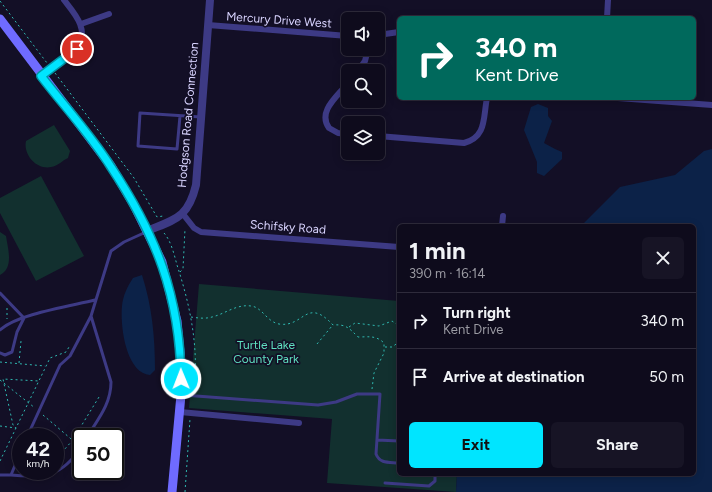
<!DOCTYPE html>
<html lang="en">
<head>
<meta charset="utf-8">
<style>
	:root { --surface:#0e0b1c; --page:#171425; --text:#f1f3f6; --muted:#9b9ba3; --line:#2e2b3b; --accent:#00e5ff }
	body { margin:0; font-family:Figtree,sans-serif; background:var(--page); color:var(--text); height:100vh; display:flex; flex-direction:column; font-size:15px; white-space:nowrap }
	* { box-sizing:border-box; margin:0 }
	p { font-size:13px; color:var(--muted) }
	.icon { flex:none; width:22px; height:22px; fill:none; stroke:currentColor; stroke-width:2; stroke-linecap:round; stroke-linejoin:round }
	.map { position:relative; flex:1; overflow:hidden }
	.details { position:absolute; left:397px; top:224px; width:299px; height:252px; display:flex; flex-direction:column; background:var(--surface); border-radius:6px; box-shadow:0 2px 10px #0003,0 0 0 1px var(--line) }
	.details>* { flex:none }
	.banner { position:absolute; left:397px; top:16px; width:299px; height:84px; border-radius:6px; box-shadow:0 2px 10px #0003,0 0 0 1px var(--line); background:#00695c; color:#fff; overflow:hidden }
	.buttons { position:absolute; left:341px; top:12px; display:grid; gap:8px }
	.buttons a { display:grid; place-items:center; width:44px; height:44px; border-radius:6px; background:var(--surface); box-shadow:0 2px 10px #0003,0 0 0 1px var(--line); font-size:20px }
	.speed { position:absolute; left:12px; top:428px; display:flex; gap:8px; font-size:20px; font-weight:700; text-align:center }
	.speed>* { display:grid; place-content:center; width:52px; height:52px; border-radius:50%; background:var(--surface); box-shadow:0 2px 10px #0003,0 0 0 1px var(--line); line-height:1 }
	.speed small { font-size:10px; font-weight:400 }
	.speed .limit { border:2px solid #111; border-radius:6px; background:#fff; color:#111 }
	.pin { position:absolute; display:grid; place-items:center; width:34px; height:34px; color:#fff; margin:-17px; border:2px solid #fff; border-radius:50%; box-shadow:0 1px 4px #0007 }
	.me { position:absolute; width:44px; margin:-22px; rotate:359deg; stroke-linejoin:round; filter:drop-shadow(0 0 3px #0008) }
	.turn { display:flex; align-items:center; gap:14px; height:84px; padding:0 12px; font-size:18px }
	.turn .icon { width:52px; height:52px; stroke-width:2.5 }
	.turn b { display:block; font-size:28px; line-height:34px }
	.round { display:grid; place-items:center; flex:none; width:42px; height:42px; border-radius:6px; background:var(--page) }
	.overview { display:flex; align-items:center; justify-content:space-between; height:68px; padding:0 12px }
	h1 { font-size:24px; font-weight:700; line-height:30px }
	.primary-button { display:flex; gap:8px; margin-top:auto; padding:8px 12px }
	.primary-button a { flex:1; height:46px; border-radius:6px; background:var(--accent); color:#111; font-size:16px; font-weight:700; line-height:46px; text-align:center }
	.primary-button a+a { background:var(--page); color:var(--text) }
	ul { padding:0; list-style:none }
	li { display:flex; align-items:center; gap:12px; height:56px; padding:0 12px; border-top:1px solid var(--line) }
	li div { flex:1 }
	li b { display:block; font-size:15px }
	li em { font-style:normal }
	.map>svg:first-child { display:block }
</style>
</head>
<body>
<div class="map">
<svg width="712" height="492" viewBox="0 0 712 492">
	<rect width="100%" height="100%" fill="#130f26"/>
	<path fill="#12302f" d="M54,125l16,26 -2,7c-5,2 -10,8 -17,9 -14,3 -28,-12 -25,-26z
		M41,176l43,80 -48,25 -36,-68v-15z
		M0,232l6,4c2,13 8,32 -6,39z
		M199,284l200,17v173h58l-1,18 -129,-9 5,-64 -143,-11z"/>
	<path fill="#0c2248" d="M538,104l10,4v8l4,5 -8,22 11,6 7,3v7l-18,17 -7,-3v-11l-13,-32 7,-23z
		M712,149v343h-256l1,-18h237v-248h-113l39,-39 55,-12 29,-24z
		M142,275c10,31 13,62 13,95l-5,5c-24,-2 -30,-49 -28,-69 1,-10 5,-19 11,-28z"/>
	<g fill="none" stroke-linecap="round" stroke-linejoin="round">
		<path stroke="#2fb8b0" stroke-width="1" stroke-dasharray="2 3" stroke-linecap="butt" d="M0,1l47,62
			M55,73l79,105 23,39 6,-1
			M164,233c7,8 10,21 13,32 13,40 22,82 17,125
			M180,272l3,-3 2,-40
			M7,308v11
			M191,317c7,1 14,2 21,0 13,-3 24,-13 39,-11 11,1 16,16 28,18 25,4 27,-28 54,1 13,-1 16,3 25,12 10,0 18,-2 26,6v10l-10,20 -2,16
			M349,327l6,-4 24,3 13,-5 7,5
			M317,344l15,-18
			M385,347h7l7,-5
			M0,362l45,4
			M19,363l2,-22
			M0,380l35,28
			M43,415l34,29
			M0,426l16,2 -3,-3 -10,-46 36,2
			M55,460l17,-19 27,-44
			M0,461l50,-103 16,-6 3,-5
			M185,492l5,-73"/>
		<path stroke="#3d3a85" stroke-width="3" d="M180,116l-3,33 -39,-3 2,-33 61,4
			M0,293l24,25
			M0,330c17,-16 71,-24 95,-30
			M0,353l5,2 7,-3 5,-20 7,-14
			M183,395l135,10 18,-3 21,-8h23l-4,60c4,10 13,8 23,9
			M27,437l33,-72 10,-9 21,-40 20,-65 13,-9 22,-10
			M87,437c11,-18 24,-33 24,-55l-20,-66
			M377,440l22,1
			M21,451l-10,24c33,3 51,2 70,-28
			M0,475h11
			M385,483l44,3 6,-5v-7"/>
		<path stroke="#3d3a85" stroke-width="6" d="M607,18l1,-18
			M81,24l28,-10
			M208,25l140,11
			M378,35l21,-3
			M358,71l7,-10 3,-12
			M41,76l36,-27c13,-19 -2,-35 -13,-49
			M348,83c-10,13 -31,28 -19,45l9,5 10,1
			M618,98l94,7
			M378,136l86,7c23,-6 19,-26 23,-45
			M183,214l11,14 7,4 198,15
			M502,226l1,-10
			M180,412l119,11"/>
		<path stroke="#3d3a85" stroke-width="8" d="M147,231c29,-12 41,-13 49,-46l14,-185"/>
		<path stroke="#6f6bff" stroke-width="9" d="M0,19l111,147 23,39 28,57 15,59 4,42v32l-9,97"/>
	</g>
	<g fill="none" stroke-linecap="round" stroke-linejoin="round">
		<g stroke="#0095a6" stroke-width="10">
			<path id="route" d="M77,49l-36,27c23,30 50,59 70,91 45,68 69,129 70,212"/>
		</g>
		<use href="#route" stroke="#00e5ff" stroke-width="7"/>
	</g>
	<g text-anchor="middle" stroke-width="3.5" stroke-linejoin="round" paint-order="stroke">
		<g font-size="12" fill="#d9d4ff" stroke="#130f26">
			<text transform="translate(279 20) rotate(4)" y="4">Mercury Drive West</text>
			<text transform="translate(188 115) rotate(-85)" y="4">Hodgson Road Connection</text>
			<text transform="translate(288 227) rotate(4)" y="4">Schifsky Road</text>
		</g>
		<g font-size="12" fill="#5fe0c0" stroke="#130f26">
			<text x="266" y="349">Turtle Lake<tspan x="266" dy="14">County Park</tspan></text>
		</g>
	</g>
</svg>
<div class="buttons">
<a><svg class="icon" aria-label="sound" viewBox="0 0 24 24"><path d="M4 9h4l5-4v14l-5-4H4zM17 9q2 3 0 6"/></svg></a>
<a><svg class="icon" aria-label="search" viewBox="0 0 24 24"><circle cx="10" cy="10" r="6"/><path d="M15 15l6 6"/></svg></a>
<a><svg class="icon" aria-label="layers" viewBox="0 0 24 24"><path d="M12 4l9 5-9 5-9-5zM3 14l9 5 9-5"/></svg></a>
</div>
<div class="speed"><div>42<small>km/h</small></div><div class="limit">50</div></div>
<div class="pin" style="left:77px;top:49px;background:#d93025"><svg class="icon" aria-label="arrive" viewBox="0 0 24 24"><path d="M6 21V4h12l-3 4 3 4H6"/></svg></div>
<svg class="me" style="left:181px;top:379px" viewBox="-20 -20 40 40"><circle r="17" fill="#00e5ff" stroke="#fff" stroke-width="3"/><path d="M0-11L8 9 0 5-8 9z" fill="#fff"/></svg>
<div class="banner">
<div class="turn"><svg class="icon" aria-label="right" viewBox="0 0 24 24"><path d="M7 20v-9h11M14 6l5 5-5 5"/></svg><div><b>340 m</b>Kent Drive</div></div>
</div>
<section class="details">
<div class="overview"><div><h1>1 min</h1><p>390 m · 16:14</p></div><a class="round"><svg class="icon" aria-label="close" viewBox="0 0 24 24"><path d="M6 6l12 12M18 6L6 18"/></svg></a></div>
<ul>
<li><svg class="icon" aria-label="right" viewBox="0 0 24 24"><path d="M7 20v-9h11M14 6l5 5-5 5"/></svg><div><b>Turn right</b><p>Kent Drive</p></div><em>340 m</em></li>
<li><svg class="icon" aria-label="arrive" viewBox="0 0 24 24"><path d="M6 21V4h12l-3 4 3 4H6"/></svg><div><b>Arrive at destination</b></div><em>50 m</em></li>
</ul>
<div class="primary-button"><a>Exit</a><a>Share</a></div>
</section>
</div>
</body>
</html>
